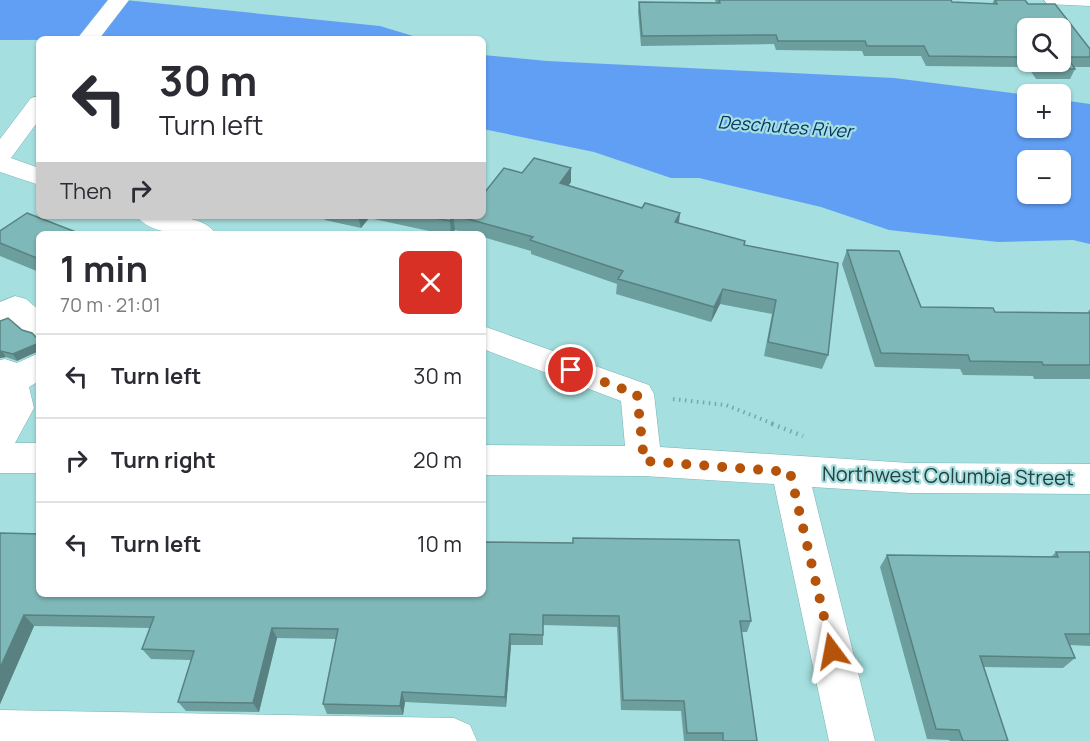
<!DOCTYPE html>
<html lang="en">
<head>
<meta charset="utf-8">
<style>
	:root { --surface:#fff; --page:#f7f7f7; --text:#2b2b33; --muted:#7c7c81; --line:#e1e1e2 }
	body { margin:0; font-family:Manrope,sans-serif; background:var(--page); color:var(--text); height:100vh; display:flex; flex-direction:column; font-size:22px; white-space:nowrap }
	* { box-sizing:border-box; margin:0 }
	p { font-size:20px; color:var(--muted) }
	.icon { flex:none; width:33px; height:33px; fill:none; stroke:currentColor; stroke-width:2; stroke-linecap:round; stroke-linejoin:round }
	.map { position:relative; flex:1; overflow:hidden }
	.panel { position:absolute; left:36px; top:231px; width:450px; height:366px; display:flex; flex-direction:column; background:var(--surface); border-radius:9px; box-shadow:0 2px 4px #0004 }
	.panel>* { flex:none }
	.guide { position:absolute; left:36px; top:36px; width:450px; height:183px; border-radius:9px; box-shadow:0 2px 4px #0004; background:#fff; color:var(--text); overflow:hidden }
	.buttons { position:absolute; left:1017px; top:18px; display:grid; gap:12px }
	.buttons a { display:grid; place-items:center; width:54px; height:54px; border-radius:9px; background:var(--surface); box-shadow:0 2px 4px #0004; font-size:30px }
	.pin { position:absolute; display:grid; place-items:center; width:51px; height:51px; color:#fff; margin:-26px; border:3px solid #fff; border-radius:50%; box-shadow:0 2px 6px #0007 }
	.me { position:absolute; width:66px; margin:-33px; rotate:347deg; stroke-linejoin:round; filter:drop-shadow(0 0 4px #0008) }
	.turn { display:flex; align-items:center; gap:21px; height:126px; padding:0 24px; font-size:27px }
	.turn .icon { width:78px; height:78px; stroke-width:2.5 }
	.turn b { display:block; font-size:42px; line-height:51px }
	.then { display:flex; align-items:center; height:57px; padding:0 24px; background:#0003; gap:12px; font-size:22px }
	.round { display:grid; place-items:center; flex:none; width:63px; height:63px; border-radius:9px; background:var(--page) }
	.summary { display:flex; align-items:center; justify-content:space-between; height:102px; padding:0 24px }
	h1 { font-size:36px; font-weight:700; line-height:45px }
	ul { padding:0; list-style:none }
	li { display:flex; align-items:center; gap:18px; height:84px; padding:0 24px; border-top:2px solid var(--line) }
	li div { flex:1 }
	li b { display:block; font-size:22px }
	li em { font-style:normal }
	.map>svg:first-child { display:block }
</style>
</head>
<body>
<div class="map">
<svg width="1090" height="741" viewBox="0 0 1090 741">
	<rect width="100%" height="100%" fill="#a5dfdf"/>
	<path fill="#619ff5" fill-rule="evenodd" d="M0,0h125l255,26 43,13 -423,1z
		M483,55l64,6 347,17 133,17 1,33h32l1,-28 29,4v140l-17,-4 -75,2 -109,-12 -68,-23 -122,-29h-28l-77,-26 -111,-23zM1028,160h32v34h-32z"/>
	<g fill="none" stroke-linecap="round" stroke-linejoin="round">
		<g stroke="#7ab2b3" stroke-width="1">
			<path id="minor" d="M108,0h21l-30,39h-22z
				M1044,0h46v6l-43,-2z
				M39,96v24l-28,38 28,10v17l-39,-13v-33l31,-41z
				M137,216c22,0 66,-3 79,18 -22,0 -65,3 -79,-18z
				M15,296l11,3 13,11v28l-11,-3 -15,-13 -13,4v-24z
				M483,326l166,59 5,9 6,53 250,16 180,1v30l-180,-1 -98,-6 63,254h-46l-55,-257 -130,-8 -161,-1v-30l142,1 -4,-45 -138,-52z
				M39,353v28l-10,6 5,21 -19,35h24v30h-39v-113l5,-1 12,4z
				M0,710l454,8 16,7 7,16h-477z"/>
		</g>
		<path stroke="#79a7a7" stroke-width="4" stroke-dasharray="1.5 4.5" stroke-linecap="butt" d="M673,399l53,6 50,20"/>
		<path stroke="#79a7a7" stroke-width="4.5" stroke-dasharray="1.5 5" stroke-linecap="butt" d="M772,424l31,12"/>
		<use href="#minor" fill="#fff" fill-rule="evenodd"/>
	</g>
	<path fill="#6d9e9e" fill-rule="evenodd" d="M715,0h236l1,2 40,2 2,-4h31l3,4 62,45v18h-16l1,2 -5,10h-34l-8,-12 -102,-1 -5,-10h-57l-2,-5 -86,-1 -2,-6 -133,2 -3,-35 1,-9 77,1zM1028,28l32,34h-32z
		M571,168v14l-3,3 74,23 38,5 -1,10 66,18v4l83,110 -6,14 -58,-13 8,-42 -52,-10 -9,18 -95,-28 1,-10 -86,-30v-3l-48,-14v-3h-12l-16,-4 -3,4h-9l-74,-16 -8,10 -36,-8 -1,-4h159l2,-24 37,-19z
		M0,231l39,3v38l-39,-16z
		M847,250l74,57 74,5 92,1 3,-4v70h-56l-1,-3 -70,-1 -3,-6 -85,-2 -33,-103z
		M0,321l17,40 -11,-4 -6,1z
		M0,533l751,88 -4,11h-6l16,109h-73l-3,-30 -60,-1 -4,-83 -74,-2v20h-32l-5,62 -101,-5 -2,13 -76,-1 -4,-10 13,-65 -59,-1 -18,74 -73,-1 -8,-9 13,-42 -40,-1 -9,-10 8,-21 -116,-2 -34,78z
		M1056,552h34v94l-20,-1 5,13 -12,10 -79,-1 24,74h-58l-1,-1 -22,-1 -47,-172 7,-12 164,2z"/>
	<path fill="#598181" d="M571,168v14l-11,15v-14z
		M680,213l-2,14 -3,-5z
		M358,216h10l1,2 -8,10z
		M453,216l2,14 -3,4h-1l-1,-13z
		M723,289l-3,15 -9,18 3,-15z
		M39,343v8l-22,10 -4,-7z
		M1,350l5,7 -6,1v-7z
		M24,615l10,11 -34,78v-36z
		M272,628l5,10 -18,74 -6,-9z
		M510,634l1,11 -5,62 -1,-10z
		M402,692l3,10 -2,13 -3,-9z"/>
	<path fill="#7fb8b8" stroke="#598181" stroke-width="1.5" d="M719,0h232l1,2 45,2 -2,-4h30l3,4h27l35,45v8h-23l8,12h-34l-5,-7h24v-34h-32v29l-99,-1 -5,-10h-57l-2,-5h-87l-2,-6 -134,1 -3,-34 81,1z
		M534,158l37,10 -11,15 82,25 3,-5 35,10 -5,9 70,19 -1,4 94,18 -10,92 -60,-13 8,-42 -53,-11 -9,18 -96,-28 5,-8 -93,-31 3,-3 -76,-21h26v-24h2l19,-24 18,5z
		M27,213l54,21h-42v25l-39,-16v-12z
		M424,216h29l-3,5z
		M847,250l52,1 22,56 72,1 2,4 95,1v52h-47l-1,-3 -72,-1 -2,-6 -87,-2z
		M8,318l14,12 10,3 7,7v3l-26,11 -13,-3v-30z
		M0,533l39,1v60h444v-52l90,1v-5l166,2 12,81h-11l17,120h-34v-8h-36l-3,-32 -61,-1 -4,-84 -76,-1v20l-33,-1 -5,63 -103,-5 -2,14 -77,-2 15,-75 -66,-1 -19,75 -75,-1 16,-51 -52,-2 12,-32 -130,-2 -24,53z
		M1056,552h34v82h-25l10,24 -95,-2 28,85h-45l-4,-11 -23,-1 -49,-174 171,2z"/>
	<g fill="none" stroke-linecap="round" stroke-linejoin="round">
		<path stroke="#b45309" stroke-width="10" stroke-dasharray="0 18" d="M571,370l66,24 7,67 146,11 42,179"/>
	</g>
	<g text-anchor="middle" stroke-width="4.5" stroke-linejoin="round" paint-order="stroke">
		<g font-size="18" font-style="italic" fill="#0a3469" stroke="#a5dfdf">
			<text transform="translate(785 127) rotate(4)" y="6">Deschutes River</text>
		</g>
		<g font-size="20" fill="#283f40" stroke="#a5dfdf">
			<text transform="translate(948 476) rotate(1)" y="7">Northwest Columbia Street</text>
		</g>
	</g>
</svg>
<div class="buttons">
<a><svg class="icon" aria-label="search" viewBox="0 0 24 24"><circle cx="10" cy="10" r="6"/><path d="M15 15l6 6"/></svg></a>
<a>+</a>
<a>−</a>
</div>
<div class="pin" style="left:571px;top:370px;background:#d93025"><svg class="icon" aria-label="arrive" viewBox="0 0 24 24"><path d="M6 21V4h12l-3 4 3 4H6"/></svg></div>
<svg class="me" style="left:832px;top:651px" viewBox="-20 -20 40 40"><path d="M0-17L14 15 0 8-14 15z" fill="#b45309" stroke="#fff" stroke-width="4"/></svg>
<div class="guide">
<div class="turn"><svg class="icon" aria-label="left" viewBox="0 0 24 24"><path d="M17 20v-9H6M10 6l-5 5 5 5"/></svg><div><b>30 m</b>Turn left</div></div>
<div class="then">Then<svg class="icon" aria-label="right" viewBox="0 0 24 24"><path d="M7 20v-9h11M14 6l5 5-5 5"/></svg></div>
</div>
<section class="panel">
<div class="summary"><div><h1>1 min</h1><p>70 m · 21:01</p></div><a class="round" style="background:#d93025;color:#fff"><svg class="icon" aria-label="close" viewBox="0 0 24 24"><path d="M6 6l12 12M18 6L6 18"/></svg></a></div>
<ul>
<li><svg class="icon" aria-label="left" viewBox="0 0 24 24"><path d="M17 20v-9H6M10 6l-5 5 5 5"/></svg><div><b>Turn left</b></div><em>30 m</em></li>
<li><svg class="icon" aria-label="right" viewBox="0 0 24 24"><path d="M7 20v-9h11M14 6l5 5-5 5"/></svg><div><b>Turn right</b></div><em>20 m</em></li>
<li><svg class="icon" aria-label="left" viewBox="0 0 24 24"><path d="M17 20v-9H6M10 6l-5 5 5 5"/></svg><div><b>Turn left</b></div><em>10 m</em></li>
</ul>
</section>
</div>
</body>
</html>
